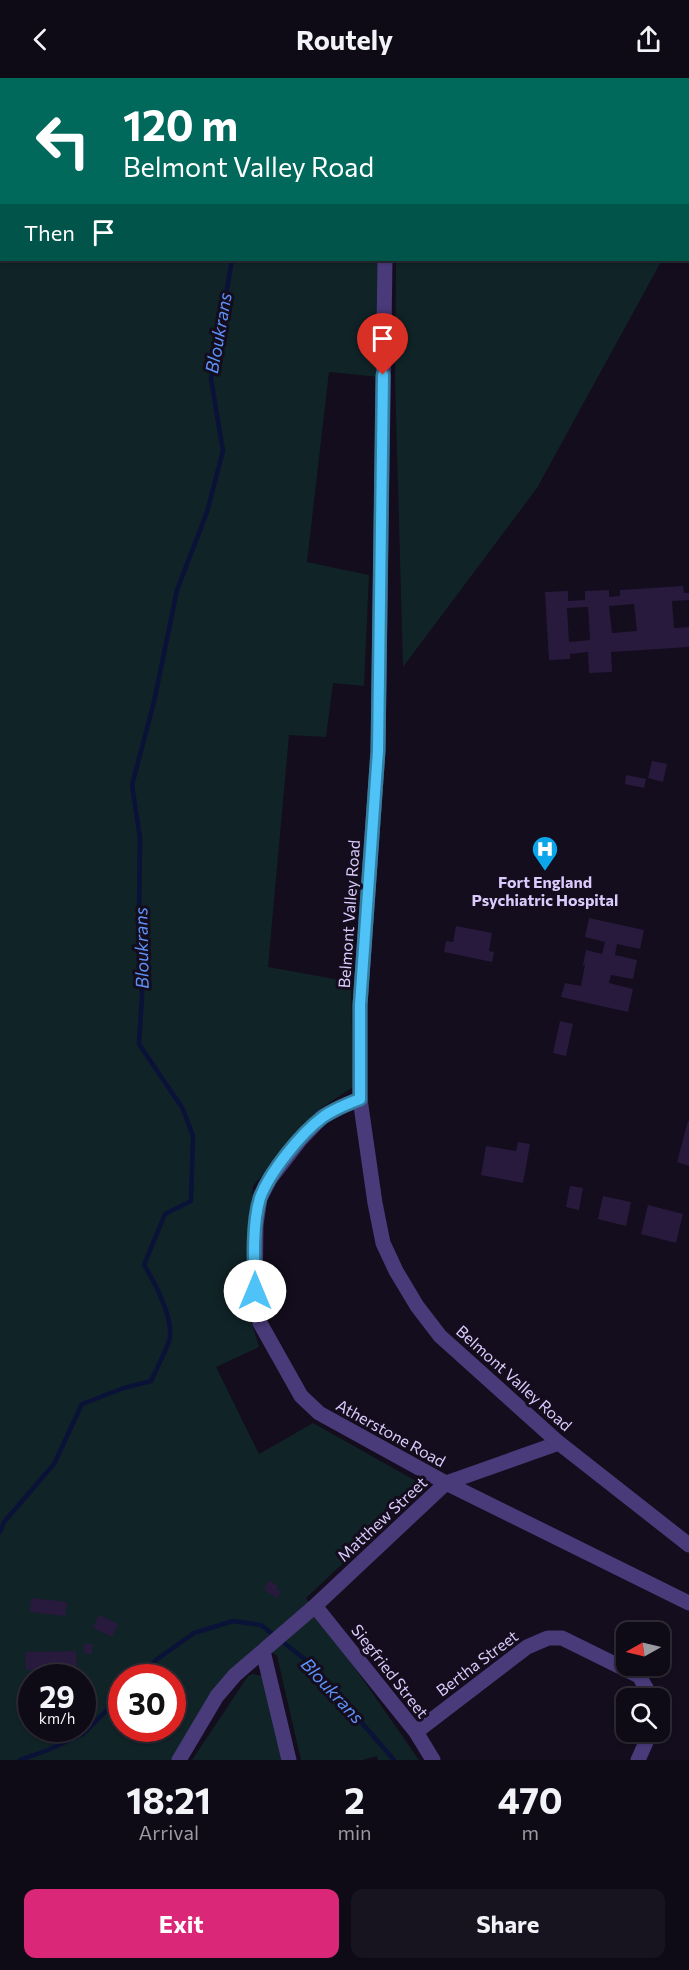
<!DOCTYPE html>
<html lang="en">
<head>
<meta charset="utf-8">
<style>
	:root { --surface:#0e0a16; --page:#17131f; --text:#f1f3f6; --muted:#9b9aa1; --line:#2e2b35; --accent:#db2777 }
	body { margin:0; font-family:Commissioner,sans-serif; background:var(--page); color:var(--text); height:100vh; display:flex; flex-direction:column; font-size:22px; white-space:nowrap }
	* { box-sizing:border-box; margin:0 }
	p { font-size:20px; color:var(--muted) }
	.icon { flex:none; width:33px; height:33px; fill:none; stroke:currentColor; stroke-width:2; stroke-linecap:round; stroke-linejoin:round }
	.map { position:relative; height:1682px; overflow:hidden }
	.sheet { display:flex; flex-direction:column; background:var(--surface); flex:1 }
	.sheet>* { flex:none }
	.banner { position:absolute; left:0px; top:0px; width:690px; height:183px; box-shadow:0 2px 4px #0004,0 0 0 2px var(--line); background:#00695c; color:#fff; overflow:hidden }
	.needle { width:39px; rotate:262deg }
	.buttons { position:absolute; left:616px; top:1544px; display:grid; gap:12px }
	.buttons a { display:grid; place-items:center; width:54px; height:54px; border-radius:12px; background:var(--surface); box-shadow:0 2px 4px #0004,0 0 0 2px var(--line); font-size:30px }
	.speed { position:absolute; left:18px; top:1586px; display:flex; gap:12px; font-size:30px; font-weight:700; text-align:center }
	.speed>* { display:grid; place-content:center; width:78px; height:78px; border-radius:50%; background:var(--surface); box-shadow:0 2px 4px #0004,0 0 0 2px var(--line); line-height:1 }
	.speed small { font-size:15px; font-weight:400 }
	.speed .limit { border:9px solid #d22; background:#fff; color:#111 }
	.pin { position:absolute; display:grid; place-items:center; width:51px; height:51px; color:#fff; margin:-62px -26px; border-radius:50% 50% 50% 0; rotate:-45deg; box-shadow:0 0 6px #0007 }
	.pin .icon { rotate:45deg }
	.me { position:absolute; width:66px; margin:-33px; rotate:0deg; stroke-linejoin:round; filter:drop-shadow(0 0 4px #0008) }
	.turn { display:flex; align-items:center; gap:21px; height:126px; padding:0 24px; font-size:27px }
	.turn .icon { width:78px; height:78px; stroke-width:2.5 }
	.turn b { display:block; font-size:42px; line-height:51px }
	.then { display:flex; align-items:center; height:57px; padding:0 24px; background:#0003; gap:12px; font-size:22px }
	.eta { display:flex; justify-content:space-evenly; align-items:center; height:102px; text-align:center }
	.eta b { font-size:36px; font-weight:700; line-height:42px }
	.primary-button { display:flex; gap:12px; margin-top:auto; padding:12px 24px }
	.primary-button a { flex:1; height:69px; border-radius:12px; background:var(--accent); color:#fff; font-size:24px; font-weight:700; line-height:69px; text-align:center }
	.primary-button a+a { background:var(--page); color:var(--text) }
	header { display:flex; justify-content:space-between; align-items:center; height:78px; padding:0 24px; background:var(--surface); font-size:27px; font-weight:700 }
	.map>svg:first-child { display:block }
</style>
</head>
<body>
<header><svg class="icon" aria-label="back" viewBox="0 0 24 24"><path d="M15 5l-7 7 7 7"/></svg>Routely<svg class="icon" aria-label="share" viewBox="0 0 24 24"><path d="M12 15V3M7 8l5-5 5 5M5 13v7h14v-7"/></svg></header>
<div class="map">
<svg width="689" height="1682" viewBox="0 0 689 1682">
	<rect width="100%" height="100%" fill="#130d1d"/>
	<path fill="#102327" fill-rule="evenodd" d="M0,0h382l-380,2v180h378l-1,117 -50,-5 -22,190 62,13 -5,111 -31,-3 -7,54 -37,-2 -21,232 83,15 2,105 -36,24 -64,75 -9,110 15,51 -43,20 43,87 54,-31 112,63 -119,112 113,162h-41l-1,-4 -14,4h-62l-24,-104 -17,-13 -21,20 -67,97h-172zM32,1599h50v51h-50zM122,1599h50v51h-50z
		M399,0h290v131l-1,-129h-289z
		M396,182h266l-125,228 -134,179 -8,-289z
		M253,1596l9,2 21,84h-91l56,-84z"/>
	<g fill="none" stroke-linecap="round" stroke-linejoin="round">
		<path stroke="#0b1238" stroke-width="4.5" d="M310,2l1,-2
			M0,1454l4,-10 50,-58 28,-60 42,-16 27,-7c6,-13 13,-26 18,-40 6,-20 -14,-59 -25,-76l21,-51 26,-13 2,-65 -10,-27 -44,-65 3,-48 -3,-81 1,-77 -8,-53 22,-83 23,-112 30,-78 16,-61 -12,-72 21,-119
			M139,1599l17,-17 38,-27 39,-12 28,4 50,39 83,96
			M20,1682l28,-10 35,-16 39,-39"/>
	</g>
	<path fill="#281a3d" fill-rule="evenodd" d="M683,508l1,7h5v7l-17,1 2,27 15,-1v20l-78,5 1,20 -23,1 -1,-21 -18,2v5l-21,1 -4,-68 23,-1v10l17,-1v-9l24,-1v7l11,-1v-6zM634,526l3,27 -25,2 -3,-27zM588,529l2,33 -21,2 -2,-34z
		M652,683l15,3 -4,18 -15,-4z
		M626,697l20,4 -2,9 -19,-4z
		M589,840l55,12 -4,19 -23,-5 -2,11 22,5 -4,19 -22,-4 -2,8 24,6 -5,23 -67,-15 4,-14 16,3 4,-21h-2l3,-15 16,4 3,-12 -20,-5z
		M456,848l36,7 -3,18 5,1 -2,10 -48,-10 2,-11 7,1z
		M560,943l13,3 -7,32 -13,-3z
		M688,1043h1v45l-12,-4z
		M518,1064l12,2 -7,39 -42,-8 5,-29 30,5z
		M570,1108l13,2 -4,22 -13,-3z
		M603,1118l28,6 -5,24 -28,-7z
		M648,1127l35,9 -7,29 -35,-9z
		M269,1502l9,6 -2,3 5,2 -4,7 -13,-8z
		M31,1520l36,4 -2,14 -35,-4z
		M99,1537l19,9 -6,13 -19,-9z
		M84,1566h9l-1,10 -8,-1z
		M76,1573l1,17 -51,2 -1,-18z"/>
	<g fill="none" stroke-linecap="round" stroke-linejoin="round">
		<path stroke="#493a7a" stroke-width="15" d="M360,1021l-19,8 -19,10 -21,22 -31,40 -10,19 -4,27 -1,80 5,18 41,73 18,17 127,70 243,120
			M315,1528l101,126 17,28
			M263,1573l26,109
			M416,1654l111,-85 21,-9h14l77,38 13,22
			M179,1682l38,-64 18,-21 80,-69 131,-123 113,-40
			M638,1682l13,-29"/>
		<path stroke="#493a7a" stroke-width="15" d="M387,2v-2
			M385,182l-7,491 -18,254v94l15,104 8,40 13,28 21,35 23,30 119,107 130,102"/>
	</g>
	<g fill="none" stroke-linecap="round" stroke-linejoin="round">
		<g stroke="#337fa1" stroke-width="15">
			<path id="route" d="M255,1213c-1,-27 -3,-67 5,-93 9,-25 41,-65 63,-81 11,-8 24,-13 37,-18v-94l18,-254 5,-376"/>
		</g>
		<use href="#route" stroke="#4fc3f7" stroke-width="10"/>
	</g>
	<defs>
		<g id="hospital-pin" transform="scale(1.35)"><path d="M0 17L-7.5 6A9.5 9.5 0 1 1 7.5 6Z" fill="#0aa6e9" stroke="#130d1d"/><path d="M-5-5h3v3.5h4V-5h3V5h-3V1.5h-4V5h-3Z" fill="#fff"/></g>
	</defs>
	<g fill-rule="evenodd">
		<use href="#hospital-pin" x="545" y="771"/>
	</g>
	<g text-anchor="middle" stroke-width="6" stroke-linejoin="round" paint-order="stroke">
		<g font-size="16" font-weight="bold" fill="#dbcbfd" stroke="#130d1d">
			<text x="545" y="810">Fort England<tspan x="545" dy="18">Psychiatric Hospital</tspan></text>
		</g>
		<g font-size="16" fill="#dbcbfd" stroke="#130d1d">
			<text transform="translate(349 836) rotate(-86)" y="6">Belmont Valley Road</text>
			<text transform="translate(514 1300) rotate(42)" y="6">Belmont Valley Road</text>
			<text transform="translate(391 1355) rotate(29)" y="6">Atherstone Road</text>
			<text transform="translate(382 1441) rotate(-43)" y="6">Matthew Street</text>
			<text transform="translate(477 1585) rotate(-37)" y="6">Bertha Street</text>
			<text transform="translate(390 1593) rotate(52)" y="6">Siegfried Street</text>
		</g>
		<g font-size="18" font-style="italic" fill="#5e91f8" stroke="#130d1d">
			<text transform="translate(219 255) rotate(-80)" y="6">Bloukrans</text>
			<text transform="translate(142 870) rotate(-91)" y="6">Bloukrans</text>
			<text transform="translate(332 1613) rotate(47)" y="6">Bloukrans</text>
		</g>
	</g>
</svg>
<div class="buttons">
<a><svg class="needle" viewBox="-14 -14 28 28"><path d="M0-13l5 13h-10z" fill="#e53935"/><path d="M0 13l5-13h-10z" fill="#9b9aa1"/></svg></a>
<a><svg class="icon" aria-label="search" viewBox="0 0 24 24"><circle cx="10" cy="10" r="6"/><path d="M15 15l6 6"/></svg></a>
</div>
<div class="speed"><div>29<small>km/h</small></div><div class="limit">30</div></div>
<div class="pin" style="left:383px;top:297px;background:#d93025"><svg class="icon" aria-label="arrive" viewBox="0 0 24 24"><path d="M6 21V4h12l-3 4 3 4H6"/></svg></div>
<svg class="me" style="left:255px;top:1213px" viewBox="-20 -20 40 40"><circle r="19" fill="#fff"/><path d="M0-13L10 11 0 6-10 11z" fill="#4fc3f7"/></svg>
<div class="banner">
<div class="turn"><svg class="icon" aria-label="left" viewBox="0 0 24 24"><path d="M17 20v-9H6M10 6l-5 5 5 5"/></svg><div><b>120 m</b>Belmont Valley Road</div></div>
<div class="then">Then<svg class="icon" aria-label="arrive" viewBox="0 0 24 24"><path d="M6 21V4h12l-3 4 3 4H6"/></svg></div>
</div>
</div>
<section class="sheet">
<div class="eta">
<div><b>18:21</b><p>Arrival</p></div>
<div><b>2</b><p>min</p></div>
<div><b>470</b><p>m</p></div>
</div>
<div class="primary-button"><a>Exit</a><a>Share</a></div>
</section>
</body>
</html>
